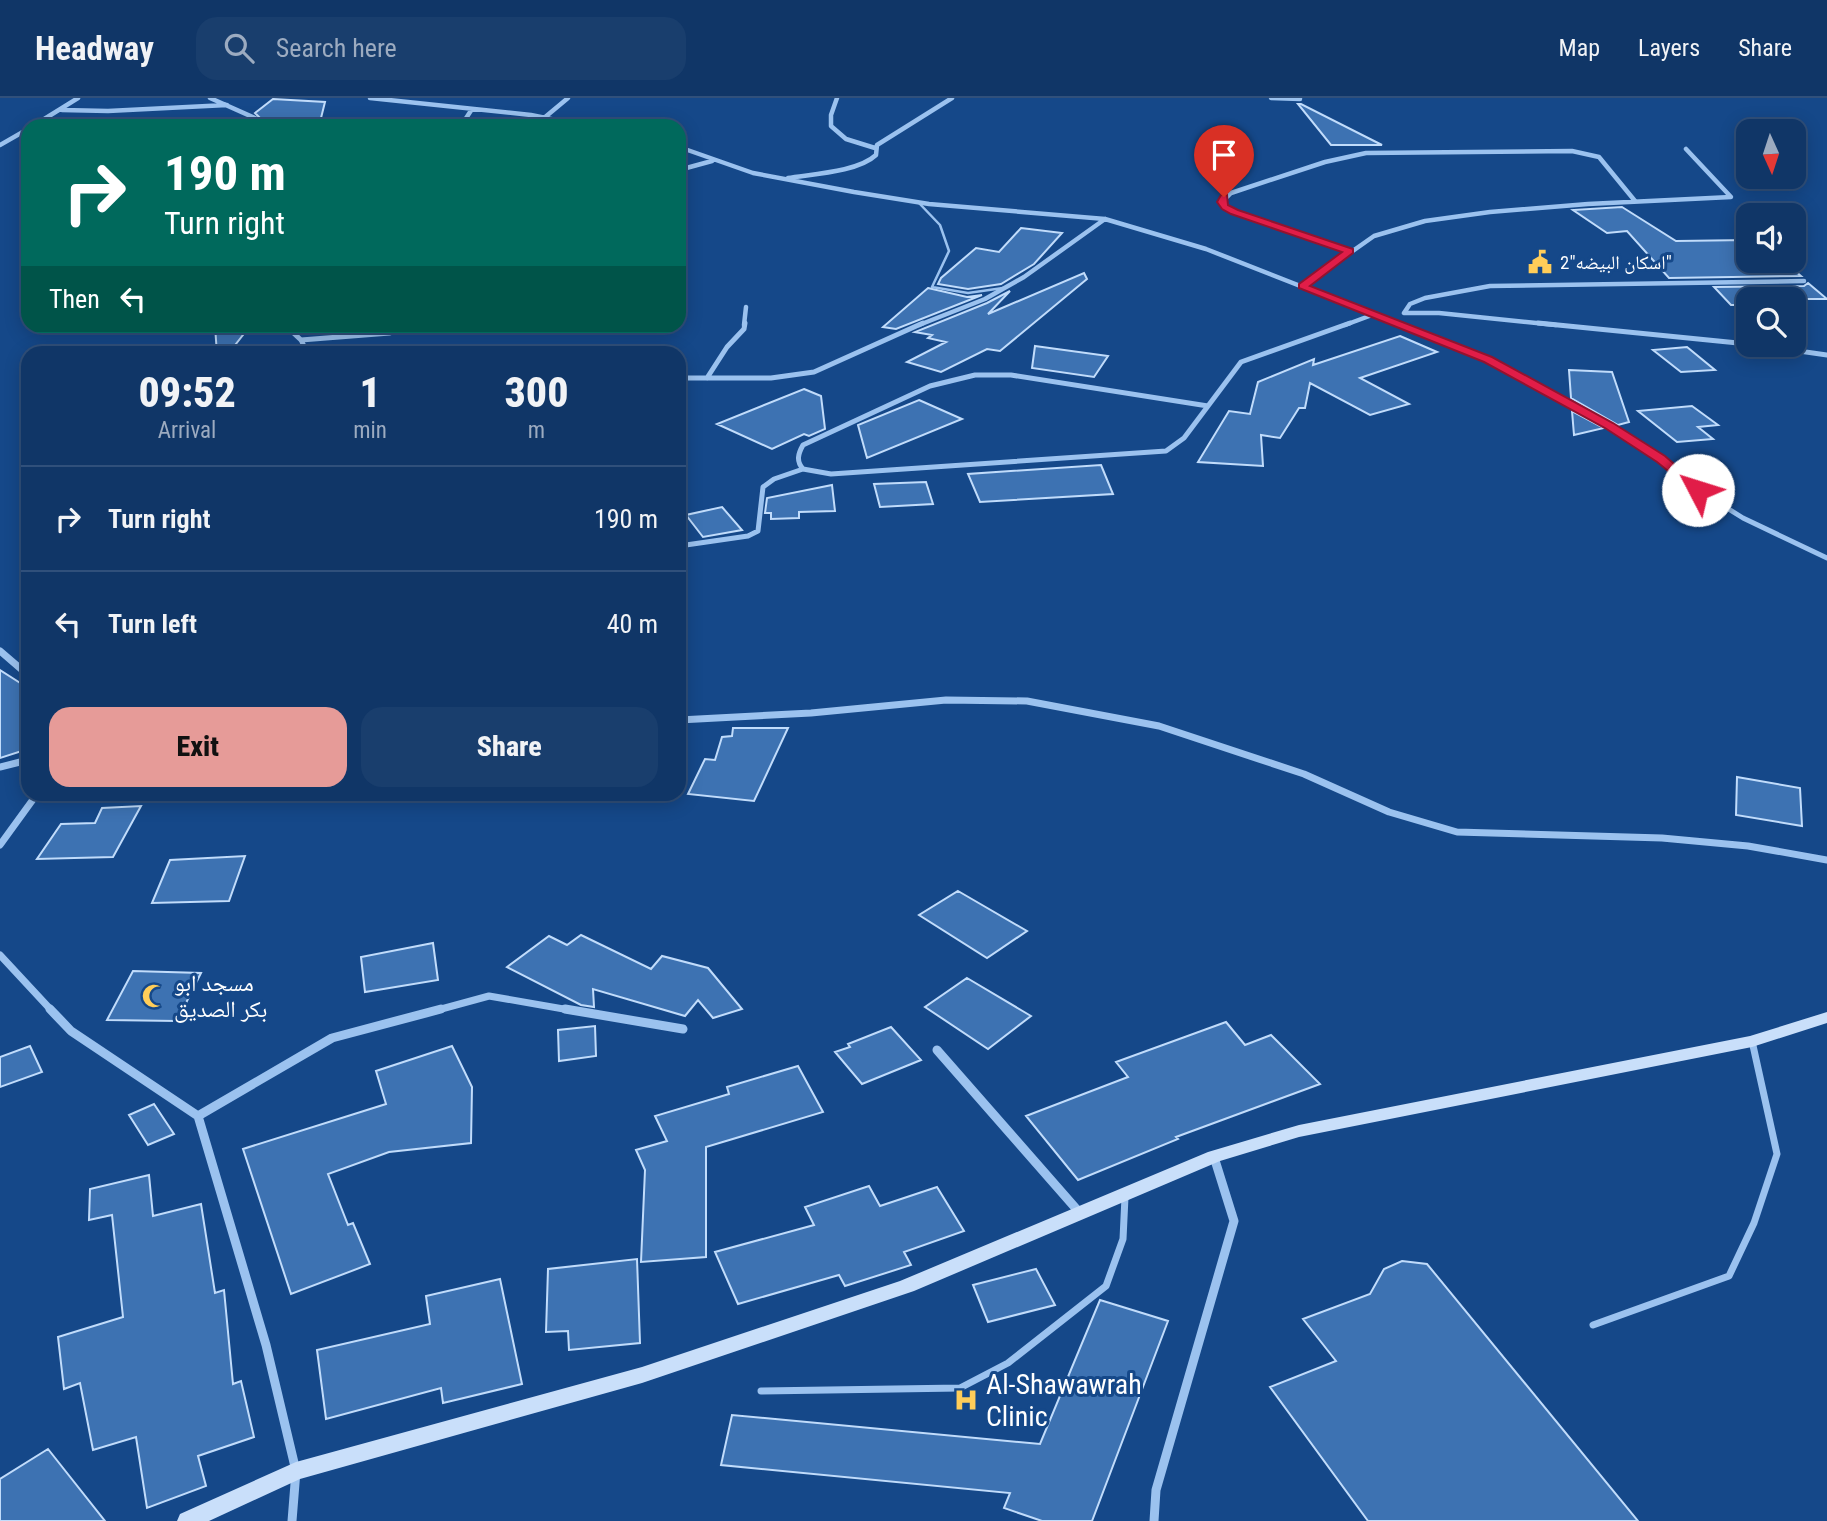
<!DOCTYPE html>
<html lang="en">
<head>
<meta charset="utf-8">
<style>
	:root { --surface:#103667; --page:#193e6d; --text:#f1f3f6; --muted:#9cabc0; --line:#30507b; --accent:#e69b98 }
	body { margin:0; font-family:"Roboto Condensed","Noto Naskh Arabic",sans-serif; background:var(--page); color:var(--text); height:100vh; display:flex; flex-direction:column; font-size:26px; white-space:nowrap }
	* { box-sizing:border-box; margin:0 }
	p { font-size:23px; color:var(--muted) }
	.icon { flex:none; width:38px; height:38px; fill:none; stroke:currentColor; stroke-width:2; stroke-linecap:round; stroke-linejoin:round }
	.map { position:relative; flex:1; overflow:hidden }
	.side { position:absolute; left:21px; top:248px; width:665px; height:455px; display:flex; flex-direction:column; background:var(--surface); border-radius:21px; box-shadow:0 4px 18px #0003,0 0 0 2px var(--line) }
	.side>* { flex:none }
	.top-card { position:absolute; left:21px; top:21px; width:665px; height:214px; border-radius:21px; box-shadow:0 4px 18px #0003,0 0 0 2px var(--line); background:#00695c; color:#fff; overflow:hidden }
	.needle { width:46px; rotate:177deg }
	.controls { position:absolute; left:1736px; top:21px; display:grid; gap:14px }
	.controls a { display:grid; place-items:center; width:70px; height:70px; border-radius:14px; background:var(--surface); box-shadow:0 4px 18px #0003,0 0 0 2px var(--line); font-size:35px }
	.pin { position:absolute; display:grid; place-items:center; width:60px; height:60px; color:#fff; margin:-72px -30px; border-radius:50% 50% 50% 0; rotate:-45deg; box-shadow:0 0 7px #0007 }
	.pin .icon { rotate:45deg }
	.me { position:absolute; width:77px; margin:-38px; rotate:310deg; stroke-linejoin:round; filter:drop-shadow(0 0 5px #0008) }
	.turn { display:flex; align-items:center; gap:24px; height:147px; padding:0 28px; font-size:32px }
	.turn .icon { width:91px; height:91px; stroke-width:2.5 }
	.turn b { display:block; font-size:49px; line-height:60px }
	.then { display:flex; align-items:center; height:66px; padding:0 28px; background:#0003; gap:14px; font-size:26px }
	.eta { display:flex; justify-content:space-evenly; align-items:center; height:119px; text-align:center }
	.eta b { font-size:42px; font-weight:800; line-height:49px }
	.primary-button { display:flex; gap:14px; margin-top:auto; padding:14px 28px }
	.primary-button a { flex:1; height:80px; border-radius:21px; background:var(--accent); color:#111; font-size:28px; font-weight:800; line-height:80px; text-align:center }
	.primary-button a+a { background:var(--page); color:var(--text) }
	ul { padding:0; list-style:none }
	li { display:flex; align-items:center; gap:21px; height:105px; padding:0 28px; border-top:2px solid var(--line) }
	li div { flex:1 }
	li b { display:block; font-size:26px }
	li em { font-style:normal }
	header { display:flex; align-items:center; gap:42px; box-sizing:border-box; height:98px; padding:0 35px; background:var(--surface); border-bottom:2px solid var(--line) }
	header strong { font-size:33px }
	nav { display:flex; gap:38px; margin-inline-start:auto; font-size:24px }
	.search { width:490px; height:63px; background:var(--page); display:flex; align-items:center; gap:18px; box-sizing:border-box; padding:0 24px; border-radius:21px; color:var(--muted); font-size:26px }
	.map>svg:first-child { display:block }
</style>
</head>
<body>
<header>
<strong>Headway</strong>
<div class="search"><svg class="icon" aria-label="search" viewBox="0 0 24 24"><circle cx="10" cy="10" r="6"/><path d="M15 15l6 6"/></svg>Search here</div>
<nav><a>Map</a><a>Layers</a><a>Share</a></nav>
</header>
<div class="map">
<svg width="1827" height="1423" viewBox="0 0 1827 1423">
	<rect width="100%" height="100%" fill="#154889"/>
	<path fill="#3d72b2" stroke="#c1dcfb" stroke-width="2" d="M273,1l52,3 -6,24h-51l-13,-13z
		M1298,6h3l81,41h-51z
		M1622,109l54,34 72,-1v21h35l18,15 -132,2 -42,-47 -20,2 -34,-23z
		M1021,130l41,5 -28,31 -33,20 -33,5 -30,-5 3,-6 35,-30 23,4z
		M1084,175l3,6 -87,72 -13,-2 -46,23 -34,-10 39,-20 -18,-4 4,-3 -17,-3 72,-29 23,-12 -22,23z
		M1808,185l19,16h-79v6h-17l-17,-18 90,-1z
		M928,190l39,9 15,-2 -86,34 -13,-2z
		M215,228h35l-22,28h-11z
		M1400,238l37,16 -77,26 49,26 -39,11 -60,-32 -5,25h-6l-19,30 -19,-3 2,31 -65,-4 31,-51 21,3 8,-32 56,-23 -1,6z
		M1035,248l73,10 -14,21 -62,-9z
		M1687,249l28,23 -34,2 -28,-22z
		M1569,272l43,2 17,50 -11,3 -47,-27z
		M804,291l17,7 4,33 -16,7 -5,-2 -32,15 -55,-25z
		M919,302l43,19 -95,39 -9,-33z
		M1692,308l26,19 -20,2 15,12 -36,3 -39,-31z
		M1572,313l32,17 -30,7z
		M1101,367l12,29 -133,8 -12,-28z
		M926,384l7,22 -53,3 -6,-23z
		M832,387l3,26 -36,1v6l-28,1v-6h-6l2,-15z
		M722,409l20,23 -39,7 -17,-22z
		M0,572l28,18v61l-28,9z
		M733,630h55l-34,73 -66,-7 17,-35 10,1 7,-23 10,-1z
		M1737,679l63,11 2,38 -66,-11z
		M141,708l-28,51 -76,2 24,-35 34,-1 7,-15z
		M245,758l-16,45 -77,2 18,-43z
		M958,793l69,40 -40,27 -68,-43z
		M581,837l70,34 11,-13 46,12 34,41 -29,9 -15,-18 -13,16 -92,-27 1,18 -13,-2 -74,-38 42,-31 18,9z
		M433,845l5,37 -73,12 -4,-35z
		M133,873l68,2 -24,48 -70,-1z
		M967,880l64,38 -43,33 -63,-42z
		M1226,924l19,23 26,-10 49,49 -144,53 2,2 -100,41 -52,-64 102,-39 -12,-15z
		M595,928l1,30 -37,5 -1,-31z
		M891,929l30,33 -59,24 -27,-32 15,-5 -2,-3z
		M30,948l12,26 -42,15v-30z
		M452,948l20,41 -1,56 -82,9 -61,22 20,51 5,-2 17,41 -79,30 -48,-145 143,-45 -10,-33z
		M798,968l25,46 -117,35v110l-65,5 4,-92 -9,-20 31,-9 -12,-25 74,-22 -2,-7z
		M154,1006l20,30 -26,11 -19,-30z
		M149,1077l4,41 48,-12 14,89 9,-3 9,94 8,-3 13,56 -56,19 8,30 -59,22 -11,-71 -43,13 -13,-67 -16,6 -6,-52 65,-20 -11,-102 -23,5 1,-31z
		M869,1088l11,20 57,-19 27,44 -60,21 7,13 -66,21 -6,-11 -101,29 -23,-52 99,-27 -9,-18z
		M637,1161l3,84 -71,7 -1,-19 -22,1 2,-63z
		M1402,1163l25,3 211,257h-270l-98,-134 66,-26 -33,-42 67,-25 14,-25z
		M1036,1171l19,36 -67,17 -15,-37z
		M500,1181l22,105 -79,19 -2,-15 -115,31 -9,-69 113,-26 -4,-28z
		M1100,1202l68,21 -76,200h-50l-38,-13 6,-15 -289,-28 11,-50 308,29z
		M48,1351l57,72h-105v-42z"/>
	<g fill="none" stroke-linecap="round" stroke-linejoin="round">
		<path stroke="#9bc2ef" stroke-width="2.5" d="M918,104l22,23 9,26 -17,36 36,6 35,-5"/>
		<path stroke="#9bc2ef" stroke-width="7" d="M1593,1227l136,-49 25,-53 23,-69 -25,-113
			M761,1293l199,-3 48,-25 98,-77 17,-47 2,-42"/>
		<path stroke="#9bc2ef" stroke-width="4.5" d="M210,0l47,21 6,7
			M370,0l161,17 55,11
			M837,0l-6,17v11l15,13 29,9
			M1271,0l29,1
			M62,12l46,1 119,-6
			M544,20l24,-20
			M33,28l45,-28
			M461,28l11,-17
			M0,47l28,-16
			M679,49l74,26 101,19 75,12 176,15 101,30 194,76
			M679,72l33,-9
			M788,80c24,-4 70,-6 88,-23l1,-10 75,-47
			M1349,153l-115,-39 -12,-10 9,-9 94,-31 41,-9 206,-2 27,6 36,44
			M1303,188l71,-50 51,-15 65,-9 98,-8 143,-7 -45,-48
			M679,198l5,1
			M1404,215l6,-9 15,-6 65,-12 314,-5
			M1404,215h35l117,12
			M744,227l2,-18
			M919,227l66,-26 39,-22 81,-58
			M1345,227l27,-10"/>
		<path stroke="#9bc2ef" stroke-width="5" d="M1396,225l92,36 121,66 52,34 37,31 45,28 84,40
			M1538,225l210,21
			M286,228l15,14 7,14
			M301,242l89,-7 20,-7
			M1757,247l70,10
			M537,256l5,-7
			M975,277h36l197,31 -24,32 -18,13 -335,23 -28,-5c-7,-8 -5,-15 0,-24l127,-59z
			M679,280h92l43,-6 109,-49
			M707,280l20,-31 17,-18 1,-6
			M1208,308l33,-44 109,-39
			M679,448l69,-10 10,-5 5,-44 11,-8 29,-10"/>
		<path stroke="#9bc2ef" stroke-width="7" d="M0,553l28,24
			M679,622l132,-7 135,-13 81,1 132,25 145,48 85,38 68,20 205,6 86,8 79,14
			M0,669l28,-7
			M0,747l37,-51
			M0,857l52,56
			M434,913l55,-15 86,15"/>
		<path stroke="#9bc2ef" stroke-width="9" d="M50,911l21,22 127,85 68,229 30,126 -4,50
			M565,911l118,20
			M937,952l142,162
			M198,1018l134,-78 109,-29
			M1154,1423l2,-31 78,-269 -20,-64"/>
		<path fill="#c9dffa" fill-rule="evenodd" d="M1827,914v11l-75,24 -453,90 -79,24 -306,130 -272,92 -342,96 -91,42h-32l3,-7 116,-52 346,-95 258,-86 308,-129 91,-27 451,-89z"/>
	</g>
	<path fill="#e11d48" stroke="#92132f" stroke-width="2" d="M1221,97h6l1,10 10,5 115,39v4l-43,33 182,71 121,66 52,33 39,34 -1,2h-9l-37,-30 -52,-34 -121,-66 -185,-74v-4l43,-32 -111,-38 -9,-5 -5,-7z"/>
	<defs>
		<g id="civic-bare" transform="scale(1.89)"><path d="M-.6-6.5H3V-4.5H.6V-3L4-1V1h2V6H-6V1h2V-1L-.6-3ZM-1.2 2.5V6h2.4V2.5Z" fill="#ffcd59" stroke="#154889" stroke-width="2.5" paint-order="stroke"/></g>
		<g id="mosque-bare" transform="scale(1.89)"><path d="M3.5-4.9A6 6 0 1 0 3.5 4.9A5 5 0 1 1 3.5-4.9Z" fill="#ffcd59" stroke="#154889" stroke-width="2.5" paint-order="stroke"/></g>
		<g id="hospital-bare" transform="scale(1.89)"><path d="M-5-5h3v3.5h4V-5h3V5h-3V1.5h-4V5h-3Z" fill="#ffcd59" stroke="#154889" stroke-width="2.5" paint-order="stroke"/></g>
	</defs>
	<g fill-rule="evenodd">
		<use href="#civic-bare" x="1540" y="164"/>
		<use href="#mosque-bare" x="154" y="898"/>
		<use href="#hospital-bare" x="966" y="1302"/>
	</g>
	<g text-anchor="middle" stroke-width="6" stroke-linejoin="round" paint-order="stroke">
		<g font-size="19" fill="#fff" stroke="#154889" text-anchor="start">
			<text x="1560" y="171">اسكان البيضه"2"</text>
		</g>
		<g font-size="23" fill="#fff" stroke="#154889" text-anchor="start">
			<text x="174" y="893">مسجد ابو<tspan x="174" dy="26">بكر الصديق</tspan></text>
		</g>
		<g font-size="28" fill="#fff" stroke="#154889" text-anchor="start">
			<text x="986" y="1296">Al-Shawawrah<tspan x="986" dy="32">Clinic</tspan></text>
		</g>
	</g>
</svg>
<div class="controls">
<a><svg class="needle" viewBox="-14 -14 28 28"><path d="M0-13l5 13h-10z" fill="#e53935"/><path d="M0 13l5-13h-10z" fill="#9cabc0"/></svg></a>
<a><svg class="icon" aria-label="sound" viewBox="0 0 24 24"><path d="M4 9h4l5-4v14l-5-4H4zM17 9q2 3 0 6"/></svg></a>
<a><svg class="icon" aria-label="search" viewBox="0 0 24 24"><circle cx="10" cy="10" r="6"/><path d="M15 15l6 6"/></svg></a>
</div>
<div class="pin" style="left:1224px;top:99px;background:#d93025"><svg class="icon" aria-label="arrive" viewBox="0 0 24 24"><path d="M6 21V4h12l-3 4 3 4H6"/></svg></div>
<svg class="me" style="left:1698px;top:392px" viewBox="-20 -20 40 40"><circle r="19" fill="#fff"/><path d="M0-13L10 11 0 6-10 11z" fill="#e11d48"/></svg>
<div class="top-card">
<div class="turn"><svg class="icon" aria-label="right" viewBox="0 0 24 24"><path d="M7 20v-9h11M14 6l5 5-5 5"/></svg><div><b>190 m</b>Turn right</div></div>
<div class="then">Then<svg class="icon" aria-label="left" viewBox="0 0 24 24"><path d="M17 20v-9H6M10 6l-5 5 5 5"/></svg></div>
</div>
<section class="side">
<div class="eta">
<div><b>09:52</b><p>Arrival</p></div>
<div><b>1</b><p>min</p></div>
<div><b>300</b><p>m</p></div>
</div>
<ul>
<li><svg class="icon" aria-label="right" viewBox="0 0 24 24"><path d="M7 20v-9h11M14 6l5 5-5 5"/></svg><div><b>Turn right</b></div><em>190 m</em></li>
<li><svg class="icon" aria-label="left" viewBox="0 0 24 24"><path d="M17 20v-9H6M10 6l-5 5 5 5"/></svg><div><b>Turn left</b></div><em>40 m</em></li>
</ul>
<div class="primary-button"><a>Exit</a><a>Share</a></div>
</section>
</div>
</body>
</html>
